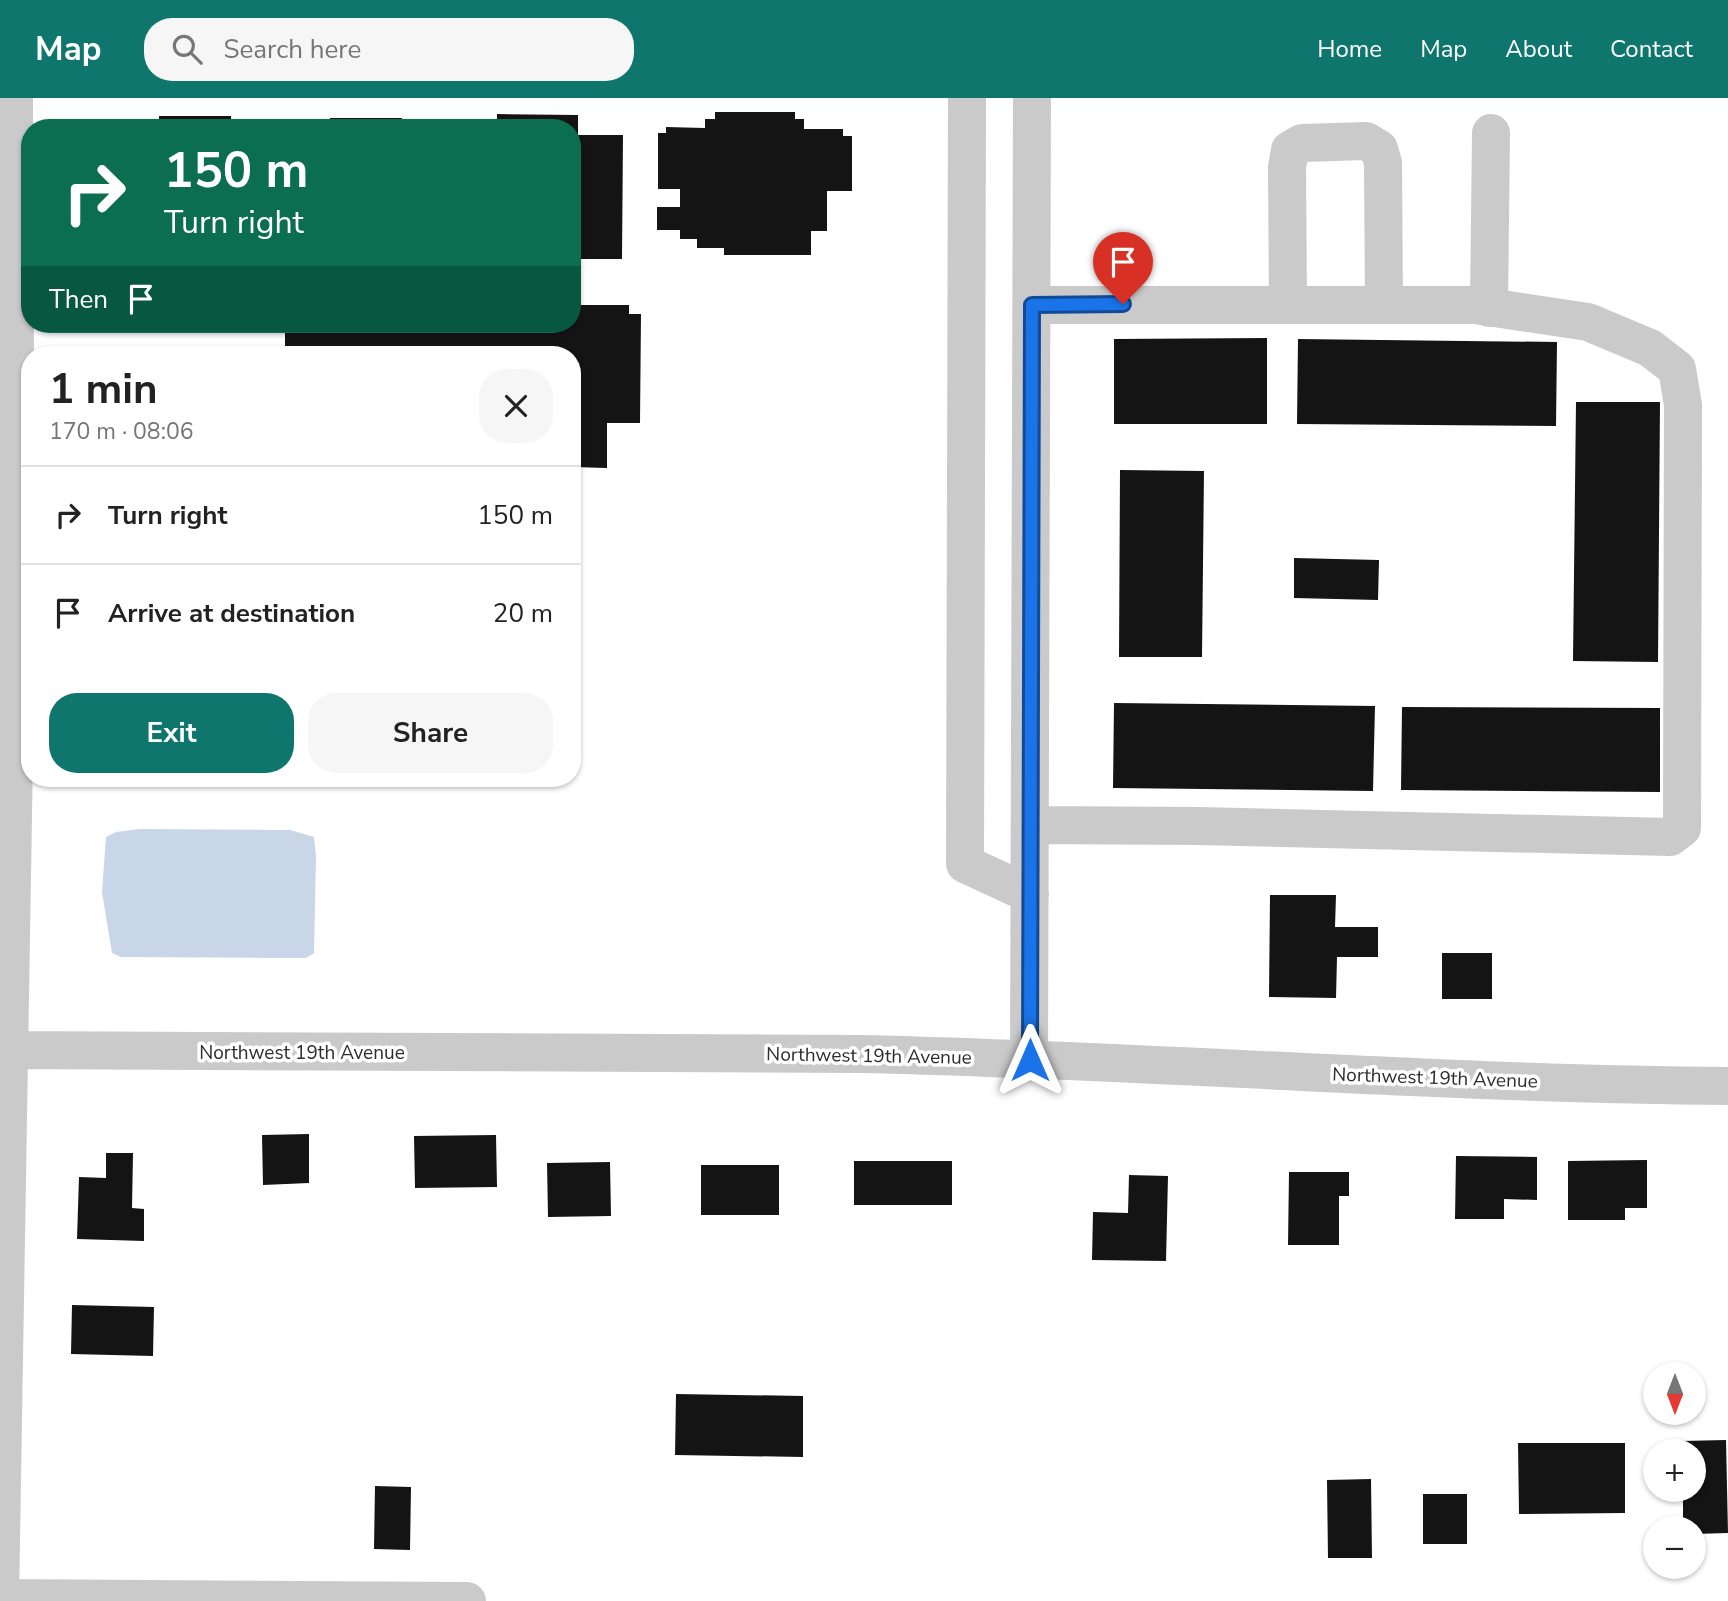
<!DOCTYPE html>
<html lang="en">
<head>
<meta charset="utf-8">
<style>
	:root { --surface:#fff; --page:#f6f6f6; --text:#222; --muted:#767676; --line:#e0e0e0; --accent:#0f766e }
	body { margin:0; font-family:"Nunito Sans",sans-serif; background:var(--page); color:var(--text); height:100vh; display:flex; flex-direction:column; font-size:26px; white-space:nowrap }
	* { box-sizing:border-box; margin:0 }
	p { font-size:23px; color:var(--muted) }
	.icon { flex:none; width:38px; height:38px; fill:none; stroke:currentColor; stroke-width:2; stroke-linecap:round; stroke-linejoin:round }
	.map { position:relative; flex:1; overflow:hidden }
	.details { position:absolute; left:21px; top:248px; width:560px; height:441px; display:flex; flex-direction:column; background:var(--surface); border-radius:28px; box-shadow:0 2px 5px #0004 }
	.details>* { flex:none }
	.top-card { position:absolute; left:21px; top:21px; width:560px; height:214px; border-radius:28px; box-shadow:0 2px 5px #0004; background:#0b6e4f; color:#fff; overflow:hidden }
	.needle { width:46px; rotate:180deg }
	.fabs { position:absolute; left:1643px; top:1264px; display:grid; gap:14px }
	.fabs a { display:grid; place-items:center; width:63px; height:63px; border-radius:50%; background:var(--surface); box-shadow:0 2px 5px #0004; font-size:35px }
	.pin { position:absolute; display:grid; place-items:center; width:60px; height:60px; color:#fff; margin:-72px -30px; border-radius:50% 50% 50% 0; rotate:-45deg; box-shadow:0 0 7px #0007 }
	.pin .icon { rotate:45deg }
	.me { position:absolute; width:77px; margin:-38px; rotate:0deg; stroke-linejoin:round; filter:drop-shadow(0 0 5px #0008) }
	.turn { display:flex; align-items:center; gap:24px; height:147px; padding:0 28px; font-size:32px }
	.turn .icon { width:91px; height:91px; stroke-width:2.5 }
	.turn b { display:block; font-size:49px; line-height:60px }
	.then { display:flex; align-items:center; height:66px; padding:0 28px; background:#0003; gap:14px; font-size:26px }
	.round { display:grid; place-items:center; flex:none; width:74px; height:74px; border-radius:28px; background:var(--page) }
	.summary { display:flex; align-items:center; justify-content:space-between; height:119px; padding:0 28px }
	h1 { font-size:42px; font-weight:700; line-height:52px }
	.primary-button { display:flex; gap:14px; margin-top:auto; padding:14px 28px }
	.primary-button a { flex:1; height:80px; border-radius:28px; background:var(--accent); color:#fff; font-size:28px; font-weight:700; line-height:80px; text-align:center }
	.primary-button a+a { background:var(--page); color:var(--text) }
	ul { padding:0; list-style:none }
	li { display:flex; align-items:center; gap:21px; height:98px; padding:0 28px; border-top:2px solid var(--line) }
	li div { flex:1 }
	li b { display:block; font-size:26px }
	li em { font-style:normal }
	header { display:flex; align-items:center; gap:42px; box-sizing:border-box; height:98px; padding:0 35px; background:var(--accent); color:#fff }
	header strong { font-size:33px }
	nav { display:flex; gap:38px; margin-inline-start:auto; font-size:24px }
	.search { width:490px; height:63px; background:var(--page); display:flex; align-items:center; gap:18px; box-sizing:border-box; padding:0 24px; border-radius:28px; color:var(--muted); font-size:26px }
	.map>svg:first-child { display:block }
</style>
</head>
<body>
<header>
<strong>Map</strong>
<div class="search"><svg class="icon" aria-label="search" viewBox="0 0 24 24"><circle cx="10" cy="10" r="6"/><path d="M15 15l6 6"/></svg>Search here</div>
<nav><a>Home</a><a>Map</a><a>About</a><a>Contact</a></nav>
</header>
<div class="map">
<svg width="1728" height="1503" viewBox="0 0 1728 1503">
	<rect width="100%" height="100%" fill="#fff"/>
	<path fill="#c8d6e8" d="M140,731l150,1 24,7 2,19 -2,97 -8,5h-25l-160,-1 -9,-4 -10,-61 4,-55 10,-5z"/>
	<path fill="#141414" d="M715,14h80v7h9v10h39v7h9v55h-25v40h-16v24h-87v-7h-27v-9h-17v-9h-23v-23h23v-18h-22v-56h8v-6l39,1v-9h10z
		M497,16l81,1v20h45l-1,124h-46v11h-4v-142h-75z
		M159,18h72v12h-72z
		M330,20h72v10h-72z
		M572,207h57v9h12l-1,109h-33v45l-35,-1v-112h-287v-31h287z
		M1267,240v86h-153v-85z
		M1298,241l259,3 -1,84 -259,-2z
		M1576,304h84l-2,260 -85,-1z
		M1120,372l84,1 -2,186h-83z
		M1294,460l85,2 -1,40 -84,-2z
		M1114,605l261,3 -2,85 -260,-3z
		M1402,609l258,1v84l-259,-2z
		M1270,797h66l-1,32h43v30h-41l-1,41 -67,-1z
		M1442,855h50v46h-50z
		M309,1036v49l-46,2 -1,-50z
		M496,1037l1,52 -82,1 -1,-52z
		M106,1055h27l-1,55 12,1v32l-67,-2 2,-62 27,1z
		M1456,1058l81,1v43l-33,-1v20h-49z
		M1647,1062v48h-22v12h-57v-59z
		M854,1063h98v44h-98z
		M610,1064l1,54 -63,1 -1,-54z
		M701,1067h78v50h-78z
		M1289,1074h60v24h-10v49h-51z
		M1129,1077l39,1 -2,85 -74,-1 1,-48 35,1z
		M72,1207l82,2 -1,49 -82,-2z
		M676,1296l127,2v61l-128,-2z
		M1726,1342l2,93 -34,1v-6h-11v-39h11v-38h-11l-1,-10z
		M1518,1345h107v70l-106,1z
		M1371,1381l1,79h-44l-1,-78z
		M375,1388l36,1 -1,63 -36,-1z
		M1423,1396h44v50h-44z"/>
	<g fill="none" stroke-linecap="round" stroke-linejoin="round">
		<path stroke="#cacaca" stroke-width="38" d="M967,0l-2,766 65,30
			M1288,207l-1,-138 3,-17 12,-7 64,-2 13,8 4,14 1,142
			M1489,210l2,-175
			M1030,727l169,1 471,11 12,-9 1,-423 -6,-36 -27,-21 -62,-26 -113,-17h-443
			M9,952l850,4c290,6 579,30 869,32
			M1029,962l3,-962
			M0,1500l467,3
			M0,1503l16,-967 -2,-536"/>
	</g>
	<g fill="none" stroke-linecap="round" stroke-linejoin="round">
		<g stroke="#114b97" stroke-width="18">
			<path id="route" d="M1030,962l2,-755 91,-1"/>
		</g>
		<use href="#route" stroke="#1a73e8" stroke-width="12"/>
	</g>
	<g text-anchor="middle" stroke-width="7" stroke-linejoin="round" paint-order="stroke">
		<g font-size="19" fill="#2d2d2d" stroke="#fff">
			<text x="302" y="961">Northwest 19th Avenue</text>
			<text transform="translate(869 957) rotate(1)" y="7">Northwest 19th Avenue</text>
			<text transform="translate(1435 979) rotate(2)" y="7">Northwest 19th Avenue</text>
		</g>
	</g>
</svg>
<div class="fabs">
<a><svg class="needle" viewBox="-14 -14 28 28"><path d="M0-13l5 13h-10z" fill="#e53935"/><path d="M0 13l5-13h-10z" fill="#767676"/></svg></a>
<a>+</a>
<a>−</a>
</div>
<div class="pin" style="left:1123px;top:206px;background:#d93025"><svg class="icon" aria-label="arrive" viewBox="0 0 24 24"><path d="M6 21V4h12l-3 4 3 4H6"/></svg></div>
<svg class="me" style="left:1030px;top:962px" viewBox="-20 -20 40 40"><path d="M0-17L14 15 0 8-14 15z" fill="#1a73e8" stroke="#fff" stroke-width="4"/></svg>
<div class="top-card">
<div class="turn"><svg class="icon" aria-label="right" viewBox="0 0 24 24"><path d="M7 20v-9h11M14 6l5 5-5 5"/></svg><div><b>150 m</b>Turn right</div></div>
<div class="then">Then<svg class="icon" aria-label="arrive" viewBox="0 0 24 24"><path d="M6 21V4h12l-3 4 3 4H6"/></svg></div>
</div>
<section class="details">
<div class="summary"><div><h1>1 min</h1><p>170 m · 08:06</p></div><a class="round"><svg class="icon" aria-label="close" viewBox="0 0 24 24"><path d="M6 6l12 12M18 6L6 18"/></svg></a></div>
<ul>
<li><svg class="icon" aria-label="right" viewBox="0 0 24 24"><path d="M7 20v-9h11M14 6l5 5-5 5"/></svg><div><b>Turn right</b></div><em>150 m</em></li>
<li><svg class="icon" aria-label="arrive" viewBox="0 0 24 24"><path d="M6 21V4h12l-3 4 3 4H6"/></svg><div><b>Arrive at destination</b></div><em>20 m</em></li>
</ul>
<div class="primary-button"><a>Exit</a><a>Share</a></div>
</section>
</div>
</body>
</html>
